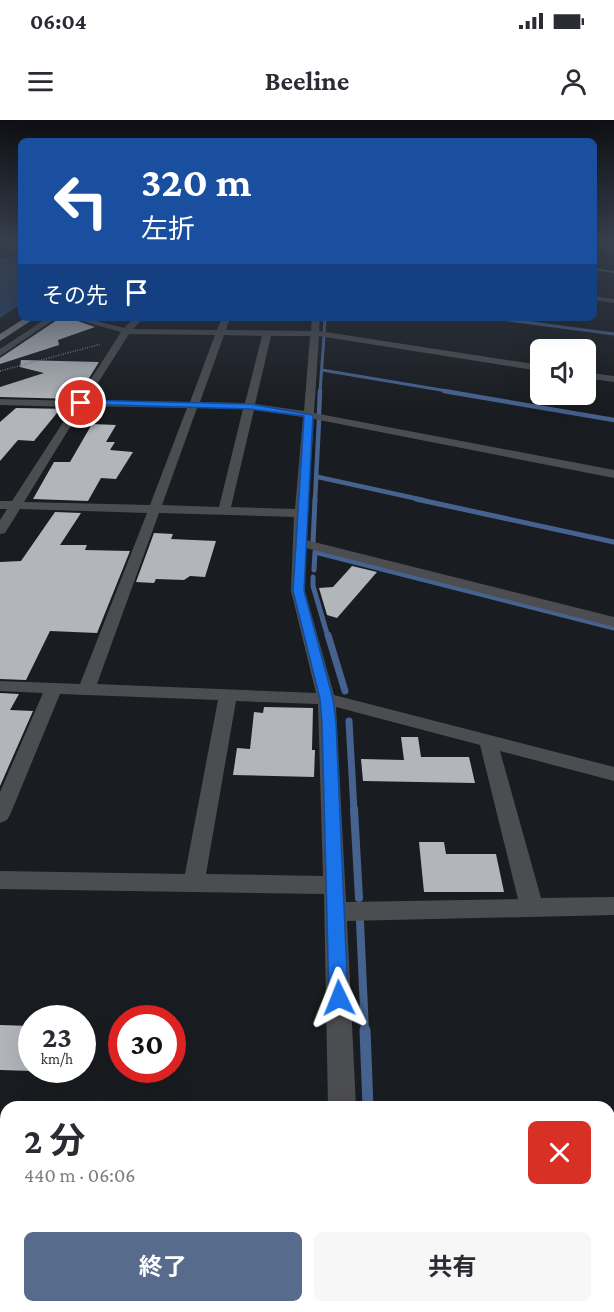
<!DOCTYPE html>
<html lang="ja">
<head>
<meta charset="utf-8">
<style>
	:root { --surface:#fff; --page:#f7f7f7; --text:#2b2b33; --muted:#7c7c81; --accent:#576b8d }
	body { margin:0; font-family:"Crimson Pro","Noto Sans JP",serif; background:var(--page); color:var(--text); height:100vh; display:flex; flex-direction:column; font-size:22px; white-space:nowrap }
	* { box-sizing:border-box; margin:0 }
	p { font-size:20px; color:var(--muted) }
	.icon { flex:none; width:33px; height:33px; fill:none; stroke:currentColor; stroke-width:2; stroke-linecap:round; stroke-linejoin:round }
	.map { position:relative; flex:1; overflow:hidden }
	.drawer { position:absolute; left:0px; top:981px; width:615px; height:212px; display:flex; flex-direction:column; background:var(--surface); border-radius:18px 18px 0 0; box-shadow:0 6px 24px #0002 }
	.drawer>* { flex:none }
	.guide { position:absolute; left:18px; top:18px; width:579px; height:183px; border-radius:9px; box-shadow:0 6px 24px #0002; background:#1a4fa0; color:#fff; overflow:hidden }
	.controls { position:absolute; left:530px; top:219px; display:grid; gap:12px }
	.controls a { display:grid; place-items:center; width:66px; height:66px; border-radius:9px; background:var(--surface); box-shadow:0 6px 24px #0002; font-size:30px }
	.speed { position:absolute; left:18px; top:885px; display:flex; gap:12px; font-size:30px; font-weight:700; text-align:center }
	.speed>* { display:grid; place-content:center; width:78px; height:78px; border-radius:50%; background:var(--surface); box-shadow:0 6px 24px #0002; line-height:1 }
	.speed small { font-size:15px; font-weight:400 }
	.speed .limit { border:9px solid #d22; background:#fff; color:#111 }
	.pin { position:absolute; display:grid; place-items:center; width:51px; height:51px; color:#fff; margin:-26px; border:3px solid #fff; border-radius:50%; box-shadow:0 2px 6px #0007 }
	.me { position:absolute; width:66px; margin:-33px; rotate:358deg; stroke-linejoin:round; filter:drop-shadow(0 0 4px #0008) }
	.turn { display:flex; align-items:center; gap:21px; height:126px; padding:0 24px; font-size:27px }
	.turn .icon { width:78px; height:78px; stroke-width:2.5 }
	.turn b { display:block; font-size:42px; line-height:51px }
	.then { display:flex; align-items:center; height:57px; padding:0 24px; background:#0003; gap:12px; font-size:22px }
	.round { display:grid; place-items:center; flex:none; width:63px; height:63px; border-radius:9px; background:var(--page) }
	.overview { display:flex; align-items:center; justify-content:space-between; height:102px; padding:0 24px }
	h1 { font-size:36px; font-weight:700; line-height:45px }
	.cta { display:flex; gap:12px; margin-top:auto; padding:12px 24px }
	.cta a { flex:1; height:69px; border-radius:9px; background:var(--accent); color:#fff; font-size:24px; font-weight:700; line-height:69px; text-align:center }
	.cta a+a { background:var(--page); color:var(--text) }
	.status { display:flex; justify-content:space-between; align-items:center; height:42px; padding:0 30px; background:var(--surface); direction:ltr }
	.status svg { height:16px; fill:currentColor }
	header { display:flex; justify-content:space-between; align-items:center; height:78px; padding:0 24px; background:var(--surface); font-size:27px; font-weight:700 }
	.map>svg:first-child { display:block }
</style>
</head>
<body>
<div class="status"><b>06:04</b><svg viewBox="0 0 49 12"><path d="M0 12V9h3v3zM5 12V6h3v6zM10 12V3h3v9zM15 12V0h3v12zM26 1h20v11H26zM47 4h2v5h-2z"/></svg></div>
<header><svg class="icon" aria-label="menu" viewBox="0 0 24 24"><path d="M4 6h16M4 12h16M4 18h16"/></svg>Beeline<svg class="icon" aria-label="person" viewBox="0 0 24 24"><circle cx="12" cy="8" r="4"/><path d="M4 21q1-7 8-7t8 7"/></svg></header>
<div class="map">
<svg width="614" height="1192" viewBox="0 0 614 1192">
	<rect width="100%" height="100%" fill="#191c20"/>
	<path fill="#25416a" d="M21,136v48l-21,14v-60z"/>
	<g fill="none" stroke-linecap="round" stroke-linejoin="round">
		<path stroke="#46638f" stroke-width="2" d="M594,149l20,3"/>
		<path stroke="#46638f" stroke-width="3" d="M494,198l120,16
			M324,213l1,-15
			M322,250l131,22
			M320,272l4,-56"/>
		<path stroke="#46638f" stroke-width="4.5" d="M444,271l170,29
			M319,294l1,-23
			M318,357l105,23
			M315,380l4,-80"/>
		<path stroke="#46638f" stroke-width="5" d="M416,379l198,43
			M313,423l2,-44
			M314,450l1,-18 299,76
			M313,457v9l15,51"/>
		<path stroke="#46638f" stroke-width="7" d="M328,515l17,56
			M349,601l5,90"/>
		<path stroke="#46638f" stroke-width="8" d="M354,689l5,89
			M360,801l5,111"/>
		<path stroke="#46638f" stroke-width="11" d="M365,910l3,77
			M609,1015h5
			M327,1186v6"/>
	</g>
	<path fill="#b2b6bb" d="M60,198h9l26,9 -37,13 1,5 -59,19v-6z
		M21,240l78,2 -23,37 -76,-2v-10l44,-14 -24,-6z
		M16,288l53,1 -3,4h-9l-23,28 -16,-1 -18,21v-39z
		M92,304l24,1 -10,17h9l-5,8 23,2 -17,27 -15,-1 -13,23 -55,-2 21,-37h16z
		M55,392l26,1 -21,32h27l-2,5 45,1 -33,82 -47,-2 -24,49 -26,-1v-117l21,-1z
		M154,413l19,1 -2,5 45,2 -11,36 -15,-1 -6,4 -28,-1 -2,4 -18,-1z
		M352,446l25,6 -40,46 -10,-3 -8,-27 14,-1z
		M0,573l19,1 -9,16 23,1 -33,75z
		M264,587l49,1 -1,42h3l-1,27 -81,-2 4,-27 13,1 4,-37 9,1z
		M401,617h17l3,20h48l6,26 -112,-2 -2,-22 43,1z
		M419,722h25l2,12h50l8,38h-80z
		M0,905l32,1v45l-32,-1z"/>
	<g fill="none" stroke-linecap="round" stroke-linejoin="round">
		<path stroke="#818387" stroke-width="1.5" stroke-dasharray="1 1.5" stroke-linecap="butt" d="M0,251l101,-27"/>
		<path fill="#4c4d50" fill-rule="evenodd" d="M13,120h6l-2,11h4v4l-10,-3z
			M594,124l20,2v4l-20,-2z
			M594,176l20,3v4l-20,-3z
			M47,198h9l-56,38v-7z
			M71,198h14l39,10 10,-10h9l-10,11 84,1 5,-12h8l-4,12 85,1 1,-13h8l-1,13 221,34v6l-221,-35 -5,77 300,57v8l-300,-59 -8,121 308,77v10l-308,-79 -1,43 29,104 280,72v14l-114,-30 41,147 73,-1v18l-267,6 9,186h-28l-4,-213 -324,-5v-18l185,3 33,-174 -158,-6 -50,121 -3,5 -7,3v-31l43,-99 -43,-2v-10l80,3 67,-171 -127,-4 -15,24 -5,1v-14l7,-11h-7v-8h12l61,-94 -73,-2v-6l77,2 44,-69zM129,214l86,1 -25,67 -103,-2zM224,215l38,1 -17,67 -45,-1zM271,216h39l-6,75 -49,-7zM83,286l104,2 -37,97 -126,-3zM197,288l46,1 -24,98 -57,-2zM254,290l49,7 -8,92 -64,-2zM159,393l135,4 -3,74 25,102 -219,-9zM236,581l82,3 5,172 -117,-2zM336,587l144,38 38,154 -172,3z
			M585,252l29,4v6l-29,-4z
			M609,1022h5v28h-5z
			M333,1186h32v6h-32z"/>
		<path fill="#7c7f84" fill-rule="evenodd" d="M25,198h10l-35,23v-7z"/>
	</g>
	<linearGradient id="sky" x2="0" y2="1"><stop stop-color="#0e0f12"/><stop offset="0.42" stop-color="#38404e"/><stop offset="1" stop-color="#38404e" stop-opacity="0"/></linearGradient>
	<rect width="614" height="287" fill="url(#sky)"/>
	<path fill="#1a73e8" stroke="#114b97" stroke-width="1.5" d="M81,280l169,4 63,11 -9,176 29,108 3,24 12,275 -3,7 -6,2 -7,-2 -3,-7 -7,-275 -2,-24 -27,-108 11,-175 -54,-7 -171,-5z"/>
</svg>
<div class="controls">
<a><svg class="icon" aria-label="sound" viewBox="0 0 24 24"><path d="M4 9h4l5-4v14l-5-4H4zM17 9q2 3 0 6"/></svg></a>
</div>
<div class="speed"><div>23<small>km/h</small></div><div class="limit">30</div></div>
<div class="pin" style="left:81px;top:283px;background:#d93025"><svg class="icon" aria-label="arrive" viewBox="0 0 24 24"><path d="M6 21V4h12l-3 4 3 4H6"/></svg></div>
<svg class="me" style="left:339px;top:878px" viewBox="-20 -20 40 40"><path d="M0-17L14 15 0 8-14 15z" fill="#1a73e8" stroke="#fff" stroke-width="4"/></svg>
<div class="guide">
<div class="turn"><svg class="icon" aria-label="left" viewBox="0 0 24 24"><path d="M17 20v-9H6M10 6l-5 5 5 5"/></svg><div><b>320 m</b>左折</div></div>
<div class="then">その先<svg class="icon" aria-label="arrive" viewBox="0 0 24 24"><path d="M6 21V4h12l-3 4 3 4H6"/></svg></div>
</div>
<section class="drawer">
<div class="overview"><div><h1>2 分</h1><p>440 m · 06:06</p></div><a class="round" style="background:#d93025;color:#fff"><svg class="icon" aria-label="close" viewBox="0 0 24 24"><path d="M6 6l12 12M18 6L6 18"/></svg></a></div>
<div class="cta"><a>終了</a><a>共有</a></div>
</section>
</div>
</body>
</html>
